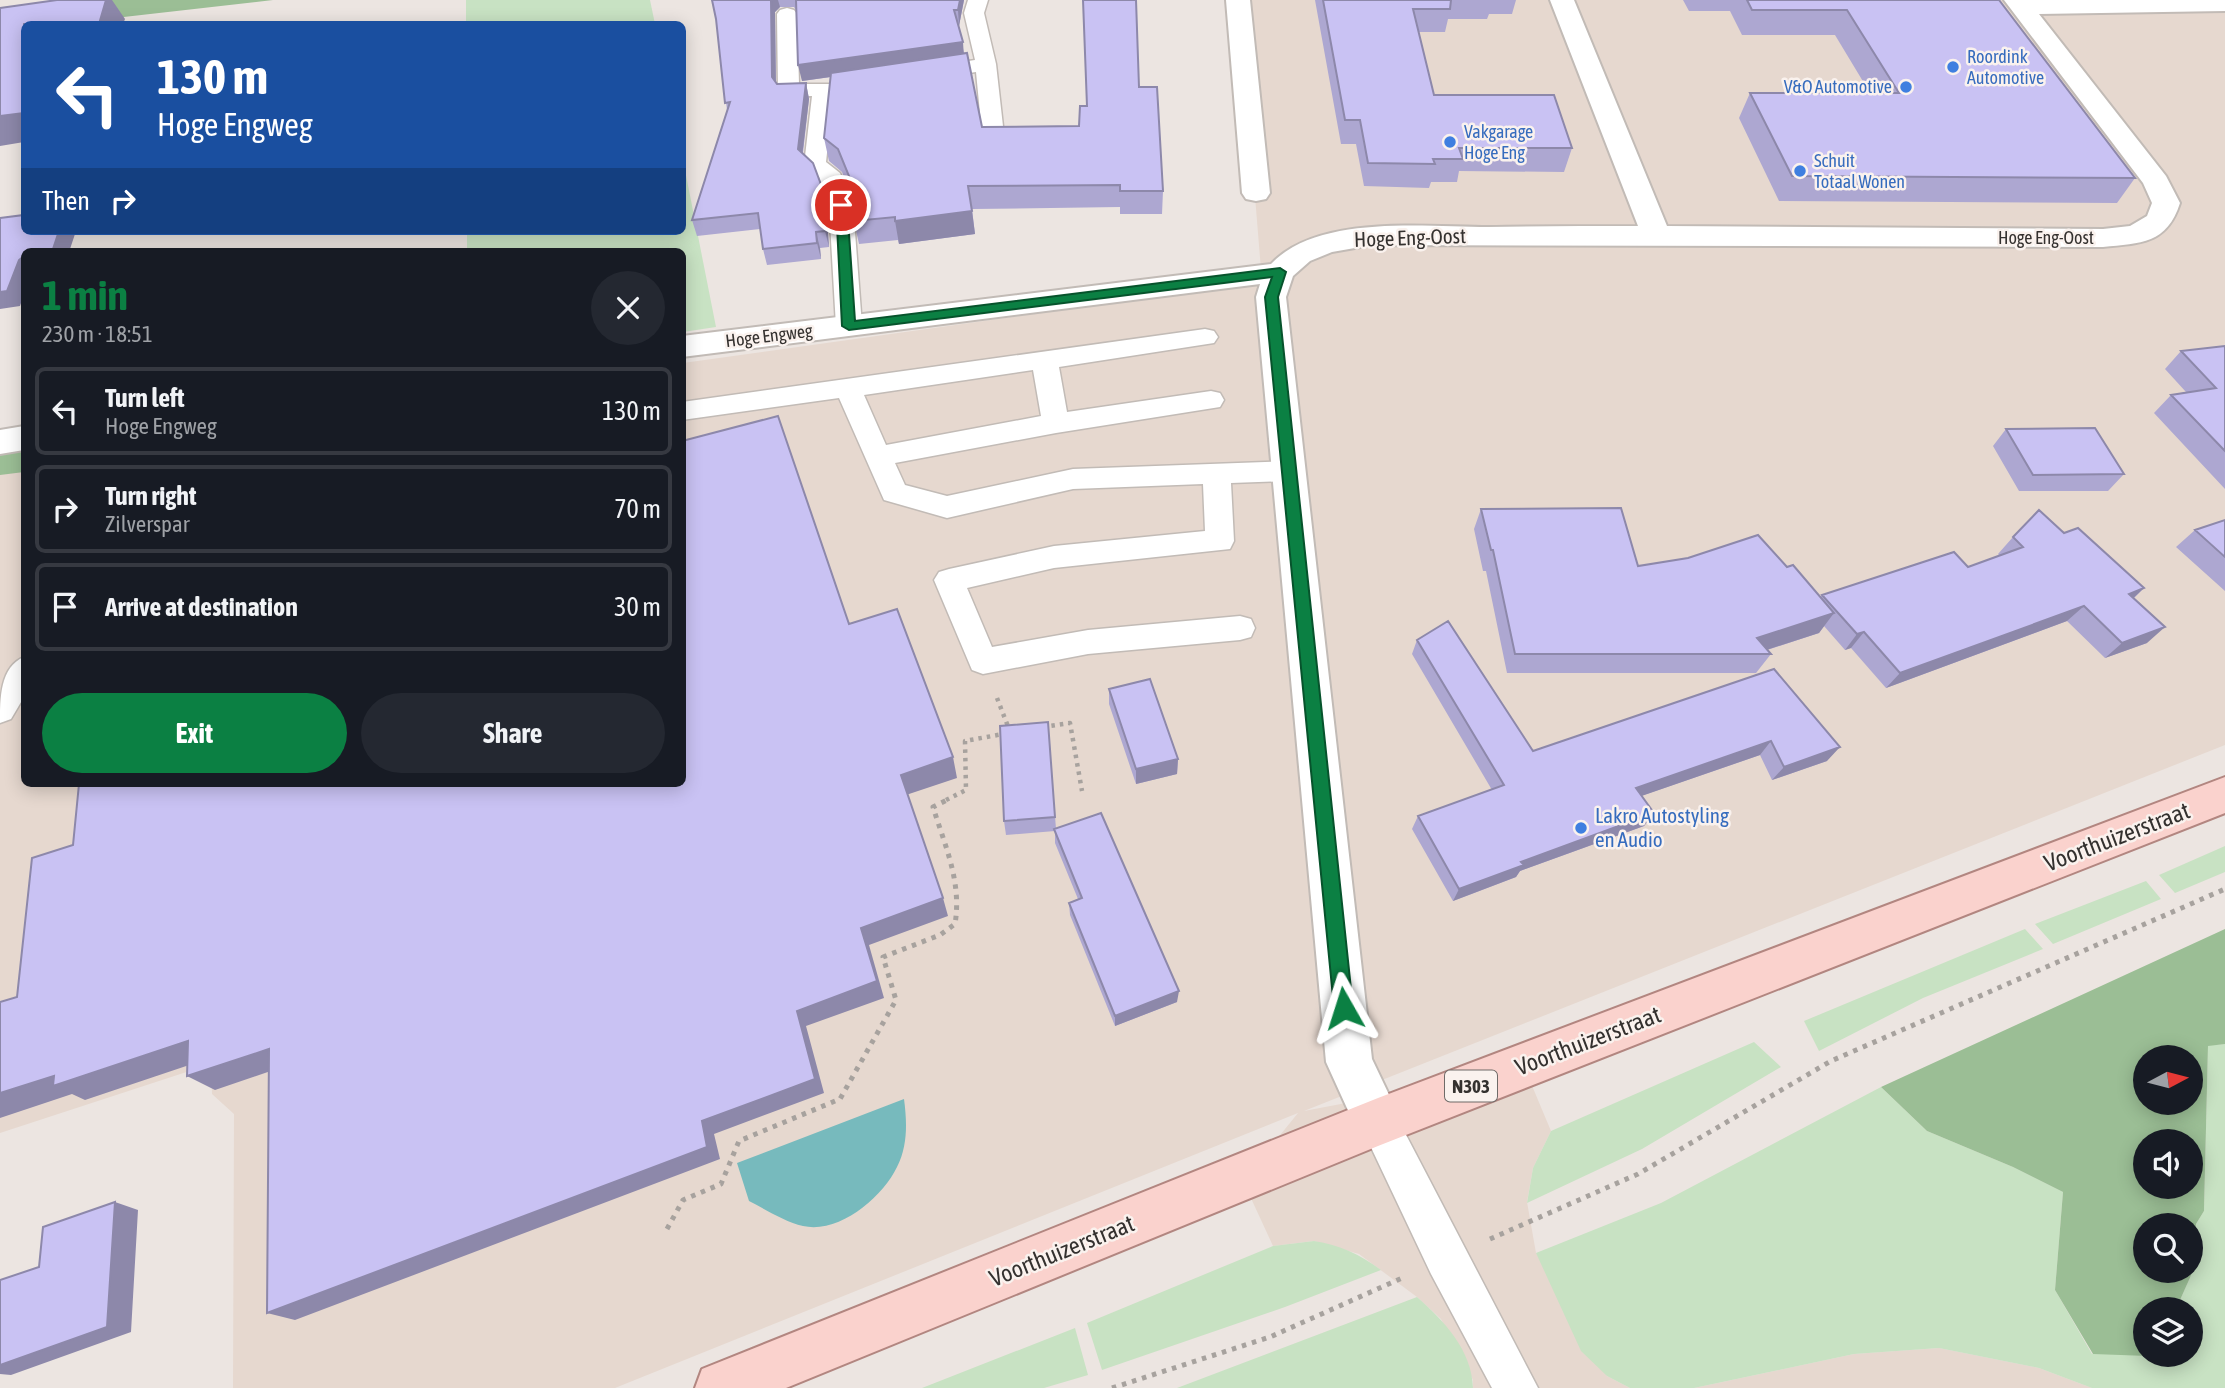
<!DOCTYPE html>
<html lang="en">
<head>
<meta charset="utf-8">
<style>
	:root { --surface:#171b24; --page:#242831; --text:#f1f3f6; --muted:#9ea1a6; --line:#363941; --accent:#0b8043 }
	body { margin:0; font-family:"Asap Condensed",sans-serif; background:var(--page); color:var(--text); height:100vh; display:flex; flex-direction:column; font-size:26px; white-space:nowrap }
	* { box-sizing:border-box; margin:0 }
	p { font-size:23px; color:var(--muted) }
	.icon { flex:none; width:38px; height:38px; fill:none; stroke:currentColor; stroke-width:2; stroke-linecap:round; stroke-linejoin:round }
	.map { position:relative; flex:1; overflow:hidden }
	.details { position:absolute; left:21px; top:248px; width:665px; height:539px; display:flex; flex-direction:column; background:var(--surface); border-radius:10px; box-shadow:0 4px 18px #0003 }
	.details>* { flex:none }
	.hud { position:absolute; left:21px; top:21px; width:665px; height:214px; border-radius:10px; box-shadow:0 4px 18px #0003; background:#1a4fa0; color:#fff; overflow:hidden }
	.needle { width:46px; rotate:83deg }
	.tools { position:absolute; left:2133px; top:1045px; display:grid; gap:14px }
	.tools a { display:grid; place-items:center; width:70px; height:70px; border-radius:50%; background:var(--surface); box-shadow:0 4px 18px #0003; font-size:35px }
	.pin { position:absolute; display:grid; place-items:center; width:60px; height:60px; color:#fff; margin:-30px; border:4px solid #fff; border-radius:50%; box-shadow:0 2px 7px #0007 }
	.me { position:absolute; width:77px; margin:-38px; rotate:354deg; stroke-linejoin:round; filter:drop-shadow(0 0 5px #0008) }
	.turn { display:flex; align-items:center; gap:24px; height:147px; padding:0 21px; font-size:32px }
	.turn .icon { width:91px; height:91px; stroke-width:2.5 }
	.turn b { display:block; font-size:49px; line-height:60px }
	.then { display:flex; align-items:center; height:66px; padding:0 21px; background:#0003; gap:14px; font-size:26px }
	.round { display:grid; place-items:center; flex:none; width:74px; height:74px; border-radius:37px; background:var(--page) }
	.headline { display:flex; align-items:center; justify-content:space-between; height:119px; padding:0 21px }
	h1 { font-size:42px; font-weight:700; line-height:52px; color:var(--accent) }
	.button { display:flex; gap:14px; margin-top:auto; padding:14px 21px }
	.button a { flex:1; height:80px; border-radius:42px; background:var(--accent); color:#fff; font-size:28px; font-weight:700; line-height:80px; text-align:center }
	.button a+a { background:var(--page); color:var(--text) }
	ul { padding:0; list-style:none }
	li { display:flex; align-items:center; gap:21px; height:88px; margin:0 14px 10px; padding:0 7px; border:4px solid var(--line); border-radius:10px }
	li div { flex:1 }
	li b { display:block; font-size:26px }
	li em { font-style:normal }
	.map>svg:first-child { display:block }
</style>
</head>
<body>
<div class="map">
<svg width="2225" height="1388" viewBox="0 0 2225 1388">
	<rect width="100%" height="100%" fill="#ece5e1"/>
	<path fill="#e6d8cf" d="M1239,0h986v745l-921,366 221,-42 26,62 -18,37 -6,34 9,51 71,123 23,12h-157v-8l-32,-61 -24,-22 -58,-43 -45,-13 -41,5 -30,-65 55,-68 -683,275h-382l1,-274 -22,-20 -1,-30 -211,69v-674l24,-4v329h658l1,-421 579,-81z
		M1939,1348l100,20 53,20h-398l160,-34z"/>
	<path fill="#c8e2c3" d="M466,0h184l5,24h-189z
		M683,160l33,167 -33,5 -1,-80h-215v-21h215z
		M2225,846v26l-50,21 -16,-18z
		M2146,881l15,18 -108,45 -18,-20z
		M2025,929l18,20 -120,49 -104,53 -15,-30z
		M1754,1042l27,25 -139,82 -115,54 6,-35 18,-37z
		M2225,1044v344h-133l-53,-20 -100,-20 -85,6 -160,34h-64l-23,-12 -26,-25 -45,-98 125,-50 220,-116 46,44 86,36 50,25 -8,98 37,64h99v-45h-15l17,-38 3,-47 8,-13 4,-166z
		M1314,1241c26,4 45,13 67,29l-96,37 -183,63 -15,-47 186,-77z
		M1417,1297c27,24 55,53 56,91h-296z
		M1075,1328l13,47 -44,13h-122z"/>
	<path fill="#9bbe95" fill-rule="evenodd" d="M79,0h194l-211,24h-38l-24,-15z
		M24,447v25l-24,3v-24z
		M2225,929v115l-17,2 -4,165 -8,13 -3,47 -17,38h-30v45l2,2 -55,-2 -38,-64 8,-98 -50,-25 -86,-36 -46,-44zM2146,1057h45v45h-45zM2146,1141h45v45h-45zM2146,1225h45v45h-45z"/>
	<path fill="#77babd" d="M904,1099c3,23 4,46 -7,68 -15,31 -58,67 -94,59 -18,-4 -38,-17 -54,-25l-12,-38z"/>
	<g fill="none" stroke-linecap="round" stroke-linejoin="round">
		<g stroke="#c2bbb6" stroke-width="3">
			<path id="service" d="M968,0h20l-4,13 12,51 9,80 -3,5h-16l-3,-5 -7,-72 -48,7 -7,-2 -3,-4 3,-4 7,-2 47,-7 -11,-47z
				M787,8l7,2 3,4 2,70h31l4,4 -8,74 14,11 13,32 9,121 -4,6 -9,2 -9,-2 -4,-6 -7,-121 -10,-28 -15,-12 8,-69 -31,1 -3,-5 -1,-78 3,-4z
				M1205,329l9,2 4,6 -4,6 -155,24 8,45 144,-21 9,2 4,7 -4,7 -164,26 -161,30 10,22 42,11 126,-27 216,-8 10,3 4,7 -4,7 -10,3 -58,2 3,58 -4,8 -176,19 -87,20 25,59 96,-17 152,-14 11,3 4,9 -4,9 -11,3 -152,14 -105,20 -11,-4 -38,-90 5,-8 10,-3 105,-23 151,-15 -2,-47 -130,5 -126,29 -63,-18 -45,-102 -157,22v-18zM1033,370l8,46 -155,29 -22,-50z
				M24,657v40l-13,22 -11,4c0,-25 0,-56 24,-66z
				M1378,1103l14,5 146,280h-46l-61,-114 -72,-152 5,-14z"/>
		</g>
		<g stroke="#c2bbb6" stroke-width="4">
			<path id="minor" d="M1226,0h24l20,193 -4,6 -10,2 -10,-2 -4,-6z
				M1550,0h24l93,226 436,3 27,-3 17,-10 5,-13 -9,-20 -139,-183h221v11l-186,3 127,162 14,27c-13,41 -39,40 -77,44l-731,-2 -40,7 -22,9 -17,15 -7,21 86,762 30,63 -7,17 -17,7 -17,-7 -35,-77 -70,-765 4,-13 -578,73v-21l589,-72c47,-50 154,-37 217,-37 50,-1 100,-1 150,-1z
				M24,426v24l-24,4v-24z"/>
		</g>
		<g stroke="#b28680" stroke-width="4">
			<path id="primary" d="M2225,777v36l-847,333 -592,242h-91l7,-19 676,-271z"/>
		</g>
		<path stroke="#a7a29e" stroke-width="4.5" stroke-dasharray="3.5 5" stroke-linecap="butt" d="M997,698l12,31
			M1043,727l27,-4 12,68
			M946,800l20,-10 -1,-49 38,-7"/>
		<path stroke="#a7a29e" stroke-width="5" stroke-dasharray="4.5 6" stroke-linecap="butt" d="M667,1229l16,-29 38,-16 18,-43 101,-42 56,-99 -13,-43 57,-22 15,-11c7,-42 -10,-78 -22,-117l16,-8
			M1490,1239l148,-65 193,-113 394,-172
			M1112,1388l158,-51 132,-59"/>
		<use href="#service" fill="#fff" fill-rule="evenodd"/>
		<use href="#minor" fill="#fff" fill-rule="evenodd"/>
		<use href="#primary" fill="#fad2cd" fill-rule="evenodd"/>
	</g>
	<path fill="#ada7d1" d="M712,0h252l-5,26h-1l6,27 18,74 97,-1 7,-20 53,-19 24,104 -1,23h-42v-7l-148,2 3,25 -76,10 -1,-4 -39,4 -5,-23 -2,-25 -10,-24 -13,-11 -5,-23 7,-61 -29,4 -6,-71 -2,-3h-14l-5,5 1,70 1,2 29,-1 3,16 -6,54 23,53 3,41 -9,1 1,11 -54,6 -4,-16 -3,-20 -63,7 -5,-16 35,-110 -11,-91z
		M1315,0h201l-4,14h-23l-2,5h-39l-3,13h-26l15,63 138,53 -8,24 -105,-1 -2,11h-26l-2,6 -65,-2 -8,-42h-15z
		M1683,0h316l136,178 -18,25 -338,-2 -40,-83 11,-25h120l-35,-58h-93l-12,-24h-41z
		M2225,346v143l-71,-76 17,-18 15,-3 -21,-23 16,-18z
		M2006,429l118,45 -16,17h-89l-26,-45z
		M1481,509l157,57 149,1 33,30 2,-2 146,-28 32,-11 -2,-2 15,-17 51,-4 80,55 -10,10 13,45 -42,15 -38,-37 -181,67 -35,-40 -6,2 -21,-24 -5,7 -52,17 4,4 -15,19h-249l-21,-102h-3l-9,-42z
		M2225,520v71l-49,-44 19,-17z
		M1417,640l116,111 241,-82 53,92 -55,19 -12,-25 -119,41 13,17 -10,13 -124,45 -4,6 -63,24 -41,-72 6,-13 74,-26 -80,-136z
		M1109,689l69,70 -1,15 -41,10 -27,-80z
		M1048,722l8,107 121,173 -62,24 -45,-111 -1,-12 9,-4 -23,-56v-12l-49,4 -2,-14z"/>
	<path fill="#8d88aa" d="M106,0h6l13,19 -2,5h-24z
		M771,0h7l2,7 -5,5 1,81 -4,-16z
		M960,0h4l-5,26 -1,-16z
		M963,42l1,16 -162,23 -4,-16z
		M806,83l3,16 -8,66 -3,-16z
		M24,113v29l-24,4v-30z
		M823,190l3,16 3,41 -4,-16z
		M972,211l3,23 -76,10 -4,-23z
		M59,231h17l-7,21h-17z
		M816,232l4,16 1,11 -4,-16z
		M23,256h1v38l-4,12 -20,3v-17l19,-32z
		M2144,588l-17,16 2,-10z
		M2084,606l-17,15 -181,67 14,-15z
		M1834,613l-15,20 -65,21 3,-16z
		M2165,627l-18,16 -42,15 17,-15z
		M1864,632l-13,16 -6,2 12,-16z
		M1771,741l-11,14 -133,46 9,-13z
		M1840,747l-13,14 -55,19 12,-13z
		M953,757l4,21 -51,17 -5,-20z
		M1178,759l-1,15 -41,10v-15z
		M1654,813l-10,13 -124,45 -4,6 -63,24 6,-12 62,-27z
		M943,898l5,18 -79,29 15,53 -78,28 18,67 -110,41 6,25 -425,161 -28,-7 435,-192 95,-110 64,-83z
		M1179,991l-2,11 -62,24v-10z
		M188,1041l28,15 -131,44 -13,-6 -72,24v-25l54,-17z
		M269,1049l25,14 -79,27 -28,-14z
		M115,1202l23,8 -7,122 -120,43 -11,-1v-9z"/>
	<path fill="#c9c2f3" stroke="#8d88aa" stroke-width="2" d="M57,0h49l-7,24h-75v89l-24,3v-108z
		M712,0h59l1,77 5,7 29,-1 -8,66 15,14 10,27 2,41 -9,1 1,11 -54,6 -5,-36 -66,7 38,-118 -5,1 -9,-84z
		M796,0h164l-2,10h-4l9,32 -165,23z
		M1083,0h53l3,87h18l6,104h-43v-6l-152,1 4,25 -77,10v-4l-41,4 -3,-40 -13,-32 -14,-11 7,-65 136,-20 15,74 97,-1 1,-20h7z
		M1323,0h128l-1,9h-37l21,86h120l18,53h-113l4,11h-30l2,5 -67,-1 -8,-43h-15z
		M1747,0h252l136,178 -343,-2 -42,-83h149l-52,-83h-95z
		M24,215v16h35l-7,21h-28v4l-5,4 -12,31 -7,1v-74z
		M2225,346v105l-54,-56 45,-7 -35,-37z
		M778,416l71,208 48,-15 56,148 -52,18 42,123 -82,30 16,53 -80,30 18,68 -113,42 5,26 -440,166 2,-264 -82,27 1,-35 -135,45 1,-10 -54,17v-91l17,-5 15,-139 41,-13 6,-61h603v-343z
		M2095,428l29,46 -91,1 -27,-46z
		M1621,508l17,58 50,-8 70,-23 29,32 6,-2 41,48 -77,25 14,16h-256l-22,-104h-2l-10,-41z
		M2039,510l25,23 14,-5 66,60 -15,6 36,33 -43,16 -38,-37 -184,67 -36,-41 -7,2 -35,-39 132,-43 14,15 55,-20 -10,-10z
		M2225,520v37l-30,-27z
		M1448,621l85,130 241,-82 66,78 -56,20 -13,-26 -135,47 18,25 -133,49 3,3 -65,24 -41,-73 86,-31 -87,-145z
		M1150,679l28,80 -42,10 -27,-80z
		M1048,722l7,95 -51,4 -4,-95z
		M1101,813l78,178 -64,25 -46,-113 13,-5 -28,-69z
		M115,1202l-8,125 -107,38v-85l39,-13 4,-40z"/>
	<path fill="#0b8043" stroke="#07532c" stroke-width="2" d="M841,202l6,3 8,116 425,-53 6,4 -8,25 75,711 -3,6 -6,3 -7,-3 -3,-6 -69,-711 7,-20 -423,53 -7,-4 -6,-121z"/>
	<g fill="#3f7fe0" stroke="#faf2ee" stroke-width="2.5">
		<circle cx="1953" cy="67" r="7"/>
		<circle cx="1906" cy="87" r="7"/>
		<circle cx="1450" cy="142" r="7"/>
		<circle cx="1800" cy="171" r="7"/>
		<circle cx="1581" cy="828" r="7"/>
	</g>
	<g text-anchor="middle" stroke-width="5" stroke-linejoin="round" paint-order="stroke">
		<g font-size="18" fill="#366cbe" stroke="#faf2ee" text-anchor="start">
			<text x="1967" y="63">Roordink<tspan x="1967" dy="21">Automotive</tspan></text>
			<text x="1892" y="93" text-anchor="end">V&amp;O Automotive</text>
			<text x="1464" y="138">Vakgarage<tspan x="1464" dy="21">Hoge Eng</tspan></text>
			<text x="1814" y="167">Schuit<tspan x="1814" dy="21">Totaal Wonen</tspan></text>
		</g>
		<g font-size="18" fill="#34312f" stroke="#faf2ee">
			<text x="2046" y="244">Hoge Eng-Oost</text>
			<text transform="translate(769 336) rotate(-7)" y="6">Hoge Engweg</text>
		</g>
		<rect fill="#faf2ee" stroke="#6f6b68" stroke-width="2" x="1445" y="1070.5" width="52" height="31" rx="5"/>
		<g font-size="19" font-weight="bold" fill="#34312f">
			<text x="1471" y="1093">N303</text>
		</g>
		<g font-size="21" fill="#34312f" stroke="#faf2ee">
			<text transform="translate(1410 238) rotate(-2)" y="7">Hoge Eng-Oost</text>
		</g>
		<g font-size="21" fill="#366cbe" stroke="#faf2ee" text-anchor="start">
			<text x="1595" y="823">Lakro Autostyling<tspan x="1595" dy="24">en Audio</tspan></text>
		</g>
		<g font-size="24" fill="#34312f" stroke="#faf2ee">
			<text transform="translate(2117 837) rotate(-21)" y="8">Voorthuizerstraat</text>
			<text transform="translate(1588 1041) rotate(-21)" y="8">Voorthuizerstraat</text>
			<text transform="translate(1062 1251) rotate(-22)" y="8">Voorthuizerstraat</text>
		</g>
	</g>
</svg>
<div class="tools">
<a><svg class="needle" viewBox="-14 -14 28 28"><path d="M0-13l5 13h-10z" fill="#e53935"/><path d="M0 13l5-13h-10z" fill="#9ea1a6"/></svg></a>
<a><svg class="icon" aria-label="sound" viewBox="0 0 24 24"><path d="M4 9h4l5-4v14l-5-4H4zM17 9q2 3 0 6"/></svg></a>
<a><svg class="icon" aria-label="search" viewBox="0 0 24 24"><circle cx="10" cy="10" r="6"/><path d="M15 15l6 6"/></svg></a>
<a><svg class="icon" aria-label="layers" viewBox="0 0 24 24"><path d="M12 4l9 5-9 5-9-5zM3 14l9 5 9-5"/></svg></a>
</div>
<div class="pin" style="left:841px;top:205px;background:#d93025"><svg class="icon" aria-label="arrive" viewBox="0 0 24 24"><path d="M6 21V4h12l-3 4 3 4H6"/></svg></div>
<svg class="me" style="left:1344px;top:1008px" viewBox="-20 -20 40 40"><path d="M0-17L14 15 0 8-14 15z" fill="#0b8043" stroke="#fff" stroke-width="4"/></svg>
<div class="hud">
<div class="turn"><svg class="icon" aria-label="left" viewBox="0 0 24 24"><path d="M17 20v-9H6M10 6l-5 5 5 5"/></svg><div><b>130 m</b>Hoge Engweg</div></div>
<div class="then">Then<svg class="icon" aria-label="right" viewBox="0 0 24 24"><path d="M7 20v-9h11M14 6l5 5-5 5"/></svg></div>
</div>
<section class="details">
<div class="headline"><div><h1>1 min</h1><p>230 m · 18:51</p></div><a class="round"><svg class="icon" aria-label="close" viewBox="0 0 24 24"><path d="M6 6l12 12M18 6L6 18"/></svg></a></div>
<ul>
<li><svg class="icon" aria-label="left" viewBox="0 0 24 24"><path d="M17 20v-9H6M10 6l-5 5 5 5"/></svg><div><b>Turn left</b><p>Hoge Engweg</p></div><em>130 m</em></li>
<li><svg class="icon" aria-label="right" viewBox="0 0 24 24"><path d="M7 20v-9h11M14 6l5 5-5 5"/></svg><div><b>Turn right</b><p>Zilverspar</p></div><em>70 m</em></li>
<li><svg class="icon" aria-label="arrive" viewBox="0 0 24 24"><path d="M6 21V4h12l-3 4 3 4H6"/></svg><div><b>Arrive at destination</b></div><em>30 m</em></li>
</ul>
<div class="button"><a>Exit</a><a>Share</a></div>
</section>
</div>
</body>
</html>
